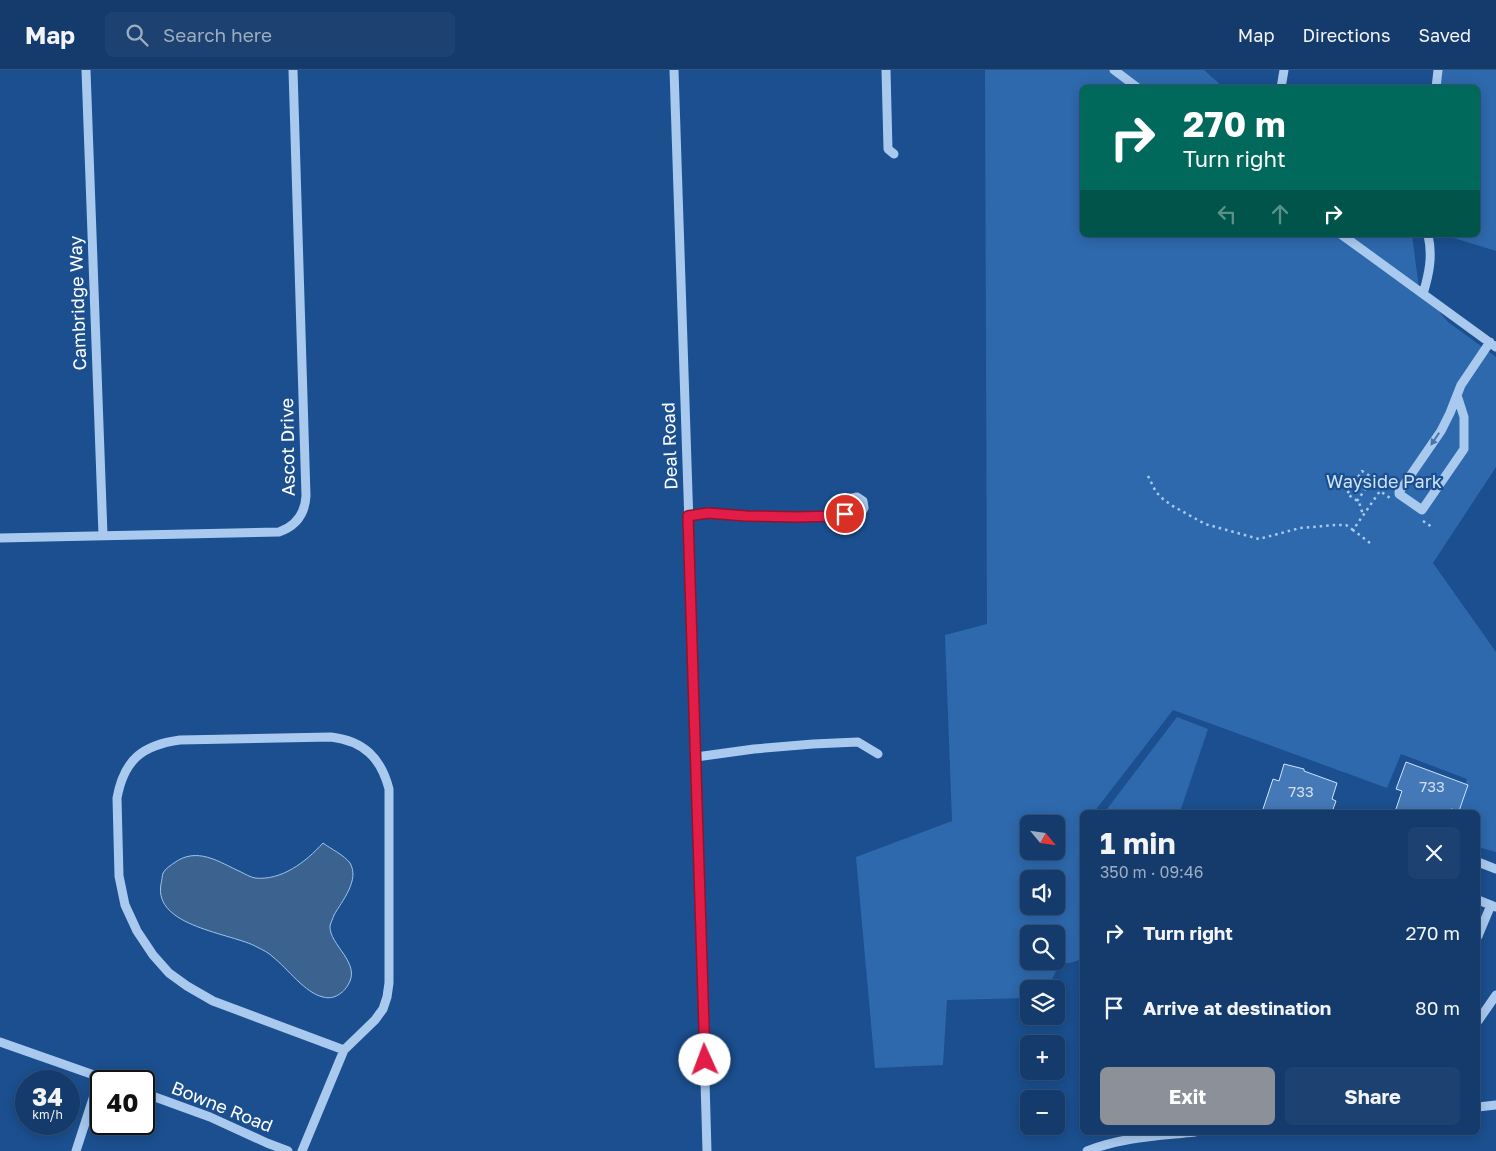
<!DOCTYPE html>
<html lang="en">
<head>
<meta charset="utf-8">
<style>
	:root { --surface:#143b6b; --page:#1d4271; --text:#f1f3f6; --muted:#9dadc1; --line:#33557e; --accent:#8c9099 }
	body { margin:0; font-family:"Golos Text",sans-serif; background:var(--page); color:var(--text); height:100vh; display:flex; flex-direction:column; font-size:19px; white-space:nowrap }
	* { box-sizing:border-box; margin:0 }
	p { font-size:16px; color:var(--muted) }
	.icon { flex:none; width:28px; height:28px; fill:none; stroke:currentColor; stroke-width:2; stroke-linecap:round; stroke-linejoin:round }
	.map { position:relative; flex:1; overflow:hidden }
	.details { position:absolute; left:1080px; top:740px; width:400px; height:325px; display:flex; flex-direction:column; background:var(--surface); border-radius:8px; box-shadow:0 2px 12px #0003,0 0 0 1px var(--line) }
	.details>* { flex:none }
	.banner { position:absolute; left:1080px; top:15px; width:400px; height:152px; border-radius:8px; box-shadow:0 2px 12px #0003,0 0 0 1px var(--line); background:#00695c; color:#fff; overflow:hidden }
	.needle { width:32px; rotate:119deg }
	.tools { position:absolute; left:1020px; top:745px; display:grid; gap:10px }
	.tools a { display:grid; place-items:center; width:45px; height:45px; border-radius:8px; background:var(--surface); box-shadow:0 2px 12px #0003,0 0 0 1px var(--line); font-size:25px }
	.speed { position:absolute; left:15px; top:1000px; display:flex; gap:10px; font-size:25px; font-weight:700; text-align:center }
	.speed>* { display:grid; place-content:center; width:65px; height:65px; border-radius:50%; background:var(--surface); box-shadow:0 2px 12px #0003,0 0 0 1px var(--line); line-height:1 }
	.speed small { font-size:12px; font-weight:400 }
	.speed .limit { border:2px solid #111; border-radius:8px; background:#fff; color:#111 }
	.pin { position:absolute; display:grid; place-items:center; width:42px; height:42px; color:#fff; margin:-21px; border:2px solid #fff; border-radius:50%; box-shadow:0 1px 5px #0007 }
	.me { position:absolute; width:55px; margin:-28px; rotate:358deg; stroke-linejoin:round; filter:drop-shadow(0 0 4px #0008) }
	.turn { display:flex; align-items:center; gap:18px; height:105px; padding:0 20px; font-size:22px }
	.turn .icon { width:65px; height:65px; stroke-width:2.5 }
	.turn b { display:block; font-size:35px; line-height:42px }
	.lanes { display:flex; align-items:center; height:48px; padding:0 20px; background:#0003; justify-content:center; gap:25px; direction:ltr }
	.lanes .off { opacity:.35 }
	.round { display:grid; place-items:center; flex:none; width:52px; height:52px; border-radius:8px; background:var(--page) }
	.headline { display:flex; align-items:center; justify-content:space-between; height:85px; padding:0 20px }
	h1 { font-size:30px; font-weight:700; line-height:38px }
	.button { display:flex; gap:10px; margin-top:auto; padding:10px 20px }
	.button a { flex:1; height:58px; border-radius:8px; background:var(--accent); color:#fff; font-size:20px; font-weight:700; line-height:58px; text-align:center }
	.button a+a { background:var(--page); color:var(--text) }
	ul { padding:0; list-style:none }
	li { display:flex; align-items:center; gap:15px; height:75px; padding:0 20px }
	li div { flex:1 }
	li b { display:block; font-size:19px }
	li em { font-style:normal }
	header { display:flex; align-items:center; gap:30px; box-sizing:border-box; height:70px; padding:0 25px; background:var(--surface); border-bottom:1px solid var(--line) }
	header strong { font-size:24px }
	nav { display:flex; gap:28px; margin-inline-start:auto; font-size:18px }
	.search { width:350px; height:45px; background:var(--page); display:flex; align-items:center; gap:12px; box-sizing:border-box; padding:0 18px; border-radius:8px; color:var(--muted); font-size:19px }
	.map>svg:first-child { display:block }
</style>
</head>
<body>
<header>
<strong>Map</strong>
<div class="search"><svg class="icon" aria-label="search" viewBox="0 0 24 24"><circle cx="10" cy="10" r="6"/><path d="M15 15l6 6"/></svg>Search here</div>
<nav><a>Map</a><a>Directions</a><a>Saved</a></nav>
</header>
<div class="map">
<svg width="1496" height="1081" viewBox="0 0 1496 1081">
	<rect width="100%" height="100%" fill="#1b4f8f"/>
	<path fill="#2e69ad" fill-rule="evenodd" d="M985,0h219l19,17 -141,1v147h330l7,53 29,34 48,35v110l-63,96 63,89v200l-18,-5v-35h-24l13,-33 -66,-25 -14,34 -214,-78 -79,102h-12v147l-12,4h-15l1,8 -8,17 -19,1v8l-4,1 -78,2 -4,65 -68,3 -19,-211 96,-36 -7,-186 42,-11zM1029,754h27v27h-27zM1029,809h27v27h-27zM1029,864h27v27h-27z
		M1442,0h54v181l-52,-16h34v-147h-39z
		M1177,647l31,12 -28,83h-73v-3z"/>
	<path fill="#3c6290" stroke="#9cc4f0" d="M323,773c8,6 21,12 27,20 10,17 -8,38 -16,52 -1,3 -3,7 -4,11 -1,19 32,37 18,59 -2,3 -4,6 -7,8 -5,4 -11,6 -18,4 -18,-4 -35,-28 -50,-40 -4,-4 -10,-7 -16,-10 -25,-14 -104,-20 -96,-63 1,-3 1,-8 2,-11 2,-4 8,-8 11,-10 23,-17 45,-1 67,9 4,2 9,5 14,6 26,3 51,-16 68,-35z"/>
	<path fill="#4478b7" stroke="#cfe3fa" d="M1406,692l62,23 -9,26 -8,-2 -1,3h-55l7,-21 -6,-2z
		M1284,694l20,5v2l33,12 -5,16 4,2 -4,11h-70l11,-33 6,2z"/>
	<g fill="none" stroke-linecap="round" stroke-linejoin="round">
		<path stroke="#a9c9ee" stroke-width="2.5" stroke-dasharray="2.5 4" stroke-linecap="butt" d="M1148,406l8,16 7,7 8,6 34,19 54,15 41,-11 36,-3h10l7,5
			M1373,408l10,5 8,5
			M1357,431l16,-23 -11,-7 -15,23 12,8 4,13
			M1423,451l9,6
			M1370,473l-17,-13 27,-39 10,7"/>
		<path stroke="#a9c9ee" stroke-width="9" d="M86,0l17,465
			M674,0l16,484 17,597
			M886,0l2,79 6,5
			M1114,0l24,18
			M1281,18l3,-18
			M1436,18l2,-18
			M1342,165l154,112
			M1423,224c6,-20 10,-38 5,-59
			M1457,325l7,22v32l-42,61 -23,-16v-2l42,-61 9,-18 11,-28 29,-43
			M688,446l20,-3 38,3 51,1 40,-1 8,-2 7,1 9,-2 3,-5 -1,-7 -6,-4 -9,2 -3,6v9
			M0,468l279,-6c17,-6 26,-18 27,-36l-13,-426
			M696,687l58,-8 59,-5 45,-2 20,12
			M1478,792l18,7
			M1478,830l18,7
			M1478,866l13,-31
			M1478,951l18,-26
			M0,972l111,39
			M144,1023l66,24 57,26 21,8
			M1478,1037l18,-2
			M76,1081l24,-74
			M302,1081l42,-101 31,-30 8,-11 4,-12 2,-14v-194c-8,-31 -25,-48 -58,-52l-151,3c-38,5 -56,20 -63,58l2,78 6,29 12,26 16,24 16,18 18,13 26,15 131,49
			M1087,1081c35,-14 71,-15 108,-19"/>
	</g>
	<defs><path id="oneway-solid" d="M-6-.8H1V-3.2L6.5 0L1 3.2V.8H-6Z" transform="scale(1.25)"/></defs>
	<use fill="#4674ac" href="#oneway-solid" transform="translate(1435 369) rotate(124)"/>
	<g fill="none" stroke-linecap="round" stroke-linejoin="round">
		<g stroke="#92132f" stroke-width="12">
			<path id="route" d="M705,990l-17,-544 20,-3 38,3 51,1 40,-1 8,-2"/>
		</g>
		<use href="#route" stroke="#e11d48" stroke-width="9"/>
	</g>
	<g text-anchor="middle" stroke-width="4.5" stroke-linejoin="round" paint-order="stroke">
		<g font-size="15" fill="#d0dded">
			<text x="1432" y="722">733</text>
			<text x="1301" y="727">733</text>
		</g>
		<g font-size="18" fill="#fff" stroke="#1b4f8f">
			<text transform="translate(78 233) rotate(-92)" y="6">Cambridge Way</text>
			<text transform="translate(670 376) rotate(-92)" y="6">Deal Road</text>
			<text transform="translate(288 377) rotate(-91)" y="6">Ascot Drive</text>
			<text transform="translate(222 1037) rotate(22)" y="6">Bowne Road</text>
		</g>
		<g font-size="18" fill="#cfe3fa" stroke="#1b4f8f">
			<text x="1384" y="418">Wayside Park</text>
		</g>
	</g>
</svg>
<div class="tools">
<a><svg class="needle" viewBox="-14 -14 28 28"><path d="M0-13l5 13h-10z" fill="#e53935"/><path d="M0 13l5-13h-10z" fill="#9dadc1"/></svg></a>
<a><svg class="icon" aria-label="sound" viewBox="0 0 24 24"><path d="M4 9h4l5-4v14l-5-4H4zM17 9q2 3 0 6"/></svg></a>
<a><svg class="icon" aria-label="search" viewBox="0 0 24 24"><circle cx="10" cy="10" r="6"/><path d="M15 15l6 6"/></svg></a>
<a><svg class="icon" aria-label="layers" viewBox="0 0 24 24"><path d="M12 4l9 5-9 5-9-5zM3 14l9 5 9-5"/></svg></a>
<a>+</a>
<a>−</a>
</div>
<div class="speed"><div>34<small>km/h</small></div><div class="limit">40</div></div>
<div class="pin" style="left:845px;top:444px;background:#d93025"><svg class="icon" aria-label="arrive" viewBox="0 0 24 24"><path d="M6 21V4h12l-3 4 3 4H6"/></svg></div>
<svg class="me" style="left:705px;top:990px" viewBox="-20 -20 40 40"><circle r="19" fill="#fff"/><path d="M0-13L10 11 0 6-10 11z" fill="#e11d48"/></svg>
<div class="banner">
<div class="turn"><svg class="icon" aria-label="right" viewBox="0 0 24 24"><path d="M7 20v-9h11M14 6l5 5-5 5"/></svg><div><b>270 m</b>Turn right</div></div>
<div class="lanes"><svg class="icon off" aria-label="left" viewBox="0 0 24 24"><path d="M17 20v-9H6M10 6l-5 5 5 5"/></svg><svg class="icon off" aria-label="ahead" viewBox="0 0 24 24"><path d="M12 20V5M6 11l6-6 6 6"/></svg><svg class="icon" aria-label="right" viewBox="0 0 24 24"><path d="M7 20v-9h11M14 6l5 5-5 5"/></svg></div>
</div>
<section class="details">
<div class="headline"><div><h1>1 min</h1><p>350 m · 09:46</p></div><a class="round"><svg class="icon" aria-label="close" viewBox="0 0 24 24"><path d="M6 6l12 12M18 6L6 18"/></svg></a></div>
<ul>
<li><svg class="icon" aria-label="right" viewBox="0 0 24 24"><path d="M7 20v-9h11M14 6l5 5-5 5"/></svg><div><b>Turn right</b></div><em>270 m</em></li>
<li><svg class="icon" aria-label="arrive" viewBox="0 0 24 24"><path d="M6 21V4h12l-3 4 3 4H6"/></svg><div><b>Arrive at destination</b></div><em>80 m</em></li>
</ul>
<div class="button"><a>Exit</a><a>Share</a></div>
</section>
</div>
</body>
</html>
